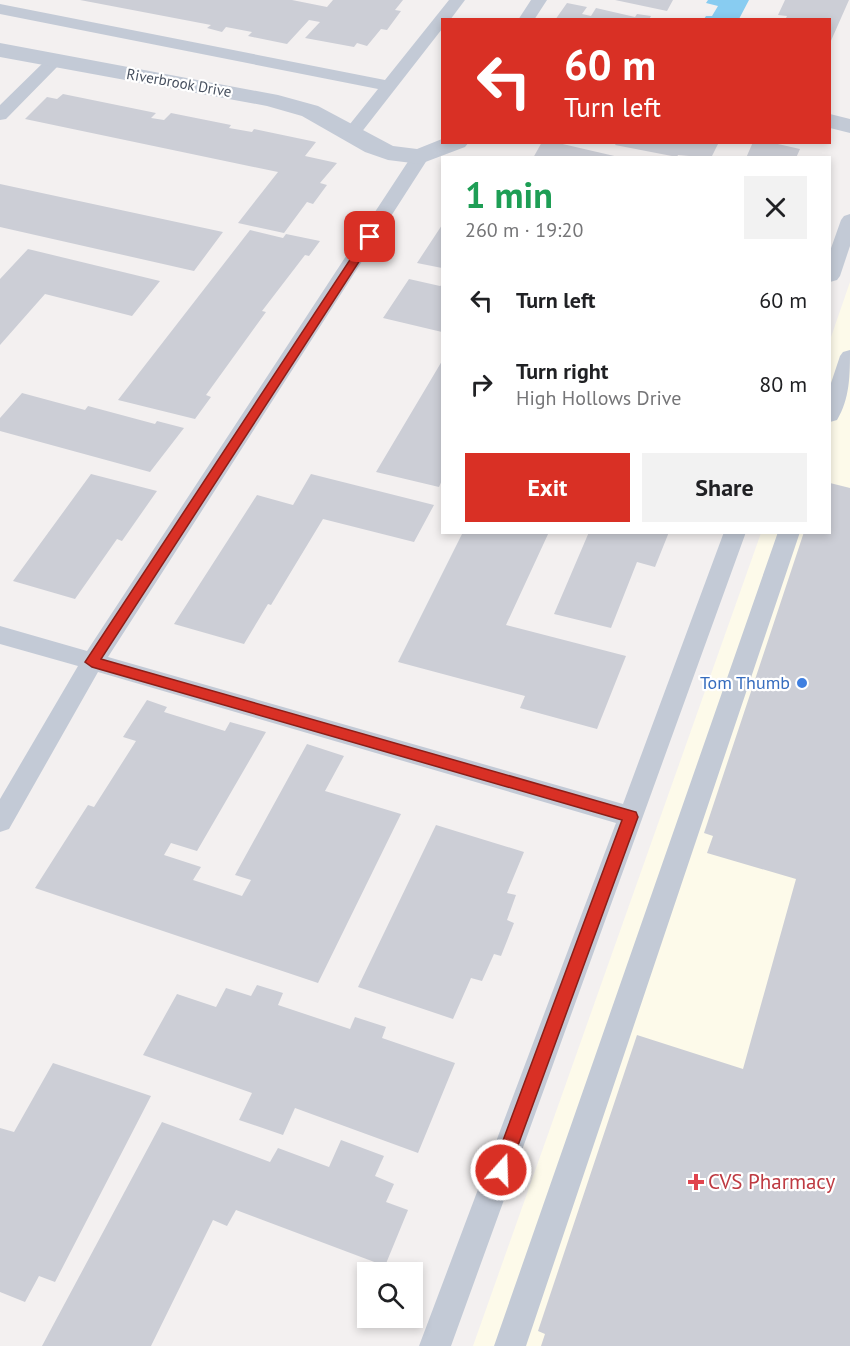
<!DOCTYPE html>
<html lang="en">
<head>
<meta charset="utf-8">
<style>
	:root { --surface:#fff; --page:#f2f2f2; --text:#202124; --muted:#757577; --accent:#d93025 }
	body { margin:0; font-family:"PT Sans",sans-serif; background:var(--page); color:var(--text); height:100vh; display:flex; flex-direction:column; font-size:22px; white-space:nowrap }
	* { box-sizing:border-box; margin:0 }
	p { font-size:20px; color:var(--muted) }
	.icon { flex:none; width:33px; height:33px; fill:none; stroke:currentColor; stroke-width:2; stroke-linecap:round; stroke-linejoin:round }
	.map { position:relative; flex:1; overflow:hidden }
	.details { position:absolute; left:441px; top:156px; width:390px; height:378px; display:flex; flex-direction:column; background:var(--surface); border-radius:0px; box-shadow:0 3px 9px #0003 }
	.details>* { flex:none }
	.hud { position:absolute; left:441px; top:18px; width:390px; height:126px; border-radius:0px; box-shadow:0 3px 9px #0003; background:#d93025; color:#fff; overflow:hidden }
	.buttons { position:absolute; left:357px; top:1262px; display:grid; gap:12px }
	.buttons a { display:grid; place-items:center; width:66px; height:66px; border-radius:0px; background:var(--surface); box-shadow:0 3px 9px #0003; font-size:30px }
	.pin { position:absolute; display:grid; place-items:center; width:51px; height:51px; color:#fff; margin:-26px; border-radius:12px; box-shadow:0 3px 9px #0006 }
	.me { position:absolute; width:66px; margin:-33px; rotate:20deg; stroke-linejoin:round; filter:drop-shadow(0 0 4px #0008) }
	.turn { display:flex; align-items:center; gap:21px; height:126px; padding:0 24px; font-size:27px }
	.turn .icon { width:78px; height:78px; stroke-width:2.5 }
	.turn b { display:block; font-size:42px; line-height:51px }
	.round { display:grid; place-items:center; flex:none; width:63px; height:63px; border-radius:0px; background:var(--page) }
	.overview { display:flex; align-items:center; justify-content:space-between; height:102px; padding:0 24px }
	h1 { font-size:36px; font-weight:700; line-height:45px; color:#1e9e55 }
	.primary-button { display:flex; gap:12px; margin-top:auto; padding:12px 24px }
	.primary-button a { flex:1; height:69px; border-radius:0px; background:var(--accent); color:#fff; font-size:24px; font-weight:700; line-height:69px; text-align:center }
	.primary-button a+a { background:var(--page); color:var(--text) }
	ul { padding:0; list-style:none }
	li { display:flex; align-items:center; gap:18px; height:84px; padding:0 24px }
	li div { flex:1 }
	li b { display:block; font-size:22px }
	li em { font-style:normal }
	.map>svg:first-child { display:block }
</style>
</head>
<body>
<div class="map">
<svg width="850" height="1346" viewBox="0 0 850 1346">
	<rect width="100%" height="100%" fill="#f3f0f0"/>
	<path fill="#fdfaea" d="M850,282v1064h-377l288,-813 69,-1v-192z"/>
	<path fill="#88ccf1" d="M708,0h41l-10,19h-35l2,-3h6l6,-10 -12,-3z"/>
	<path fill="#ccced6" d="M80,0h212l35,7 6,-7h70l-8,10 6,1 -14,19 -6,-1 -14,17 -10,-3 -3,4 -49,-9 15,-16 -11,-2 -22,24 -39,-8 4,-4 -26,-5 -4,5 -15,-4 4,-3z
		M615,0h58l-6,11z
		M785,0h64l-19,43v-23h-45l2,-4 -9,-1z
		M567,3l20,4 -5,7 9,2 5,-8 39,9 2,-3 14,2 -2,4h-94z
		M63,94l93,19 -5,5 13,2 7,-7 60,12 -2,3 23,4 2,-3 62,13 -11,14 32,7 -17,20 7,2 -14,19 -6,-2 -23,31 -46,-10 40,-51 -253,-53 22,-22 10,2z
		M542,142h12l69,16h-90z
		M617,142h102l-8,16 -33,-3 -1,2 -62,-12z
		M753,142h16l31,7 -4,9h-50z
		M0,184l223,48 -29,39 -194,-44z
		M442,225v43l-25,-5z
		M250,230l33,8 3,-4 34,7 -11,15 -4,-1 -43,56 4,1 -60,83 5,2 -16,22 -77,-19z
		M28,249l132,32 -28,35 -87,-22 -45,51v-66z
		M409,279l31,7 2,-1v47l-59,-14z
		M442,361v119l-3,7 -63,-15z
		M22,393l63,17 3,-4 67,18 2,-3 27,7 -34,44 -150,-41v-13z
		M91,474l66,17 -35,50 -5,-2 -42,60 -62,-18z
		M311,474l123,31 -20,37 -91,-23 -43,71 -9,15 -3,-1 -24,40 -70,-20 83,-129 36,10z
		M830,483l20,5v858h-309l4,-12 -7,-3 99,-296 106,34 53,-190 -89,-26 6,-17 -9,-3 100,-301h26z
		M463,532h86l-43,93 120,31 -29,73 -77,-21 5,-12 -127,-34z
		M589,532h80l-14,35 -18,-5 -26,66 -57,-14z
		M147,700l20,7 -3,5 61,19 5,-9 36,10 -69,119 -26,-8 -7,12 37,12 -8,13 49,16 9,-16 -16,-5 72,-131 37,12 -19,35 76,23 -83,169 -283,-95 53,-83 6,2 42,-66 -13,-4z
		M436,825l88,27 -17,41 9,2 -9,25 7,3 -13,33 -7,-2 -12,27 -11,-3 -18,41 -95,-32z
		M257,985l26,8 -5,12 72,24 5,-12 31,10 -4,11 73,25 -37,90 -123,-45 -12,27 -44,-15 13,-27 -109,-38 34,-61 39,13 10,-19 25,8z
		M53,1063l98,33 -96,186 -16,-6 -14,26 -25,-10v-164l14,4z
		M162,1122l108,40 8,-14 51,19 12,-27 43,16 -9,20 19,8 -8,18 22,8 -23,56 -149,-56 -9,16 -14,-6 -62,126h-109z"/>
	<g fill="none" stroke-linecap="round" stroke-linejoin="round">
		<path fill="#c3cad6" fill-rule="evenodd" d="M449,0h16l-15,20h-8v9l-85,109h-12l-3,-4 36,-45 -378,-75v-10l385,76z
			M531,0h16l-13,20h-16z
			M54,56l6,2 2,3 -2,3 -54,55 -6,1v-15l48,-47z
			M420,152l6,1 3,4 -321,500 515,147 101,-272h22l-295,814h-32l197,-523 -518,-151 -89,157 -9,3v-33l78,-133 -78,-22v-18l87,25 324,-494 3,-4z
			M850,214v32l-10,30 -3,4 -7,2v-31l11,-31 3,-4z
			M850,350c0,24 0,49 -13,70l-7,2v-36l10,-30 3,-4z
			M778,532h22l-274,814h-32z"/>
		<path fill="#c3cad6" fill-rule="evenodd" d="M0,43l278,52 40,11 75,40 24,3 25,-10v3h27l-4,5 -45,17 -32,-4 -23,-8 -63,-36 -35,-10 -267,-49z
			M830,114l20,5v14l-20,-5z"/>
	</g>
	<path fill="#d93025" stroke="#8d1f18" stroke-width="1.5" d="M370,234l5,3 -274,422 535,153 2,5 -129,353 -2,5 -6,3 -7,-3 -2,-5 130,-350 -530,-153 -7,-5 280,-425z"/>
	<circle fill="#3f7fe0" stroke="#fff" stroke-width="2" cx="802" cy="683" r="6"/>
	<path fill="#e0444e" stroke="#fff" stroke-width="2" d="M693 1173h6v6h6v6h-6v6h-6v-6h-6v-6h6z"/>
	<g text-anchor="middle" stroke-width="4.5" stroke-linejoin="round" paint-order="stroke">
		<g font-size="15" fill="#47505f" stroke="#fff">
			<text transform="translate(179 83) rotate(10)" y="5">Riverbrook Drive</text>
		</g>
		<g font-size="18" fill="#366cbe" stroke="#fff" text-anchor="end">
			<text x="790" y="689">Tom Thumb</text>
		</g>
		<g font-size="21" fill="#be3a42" stroke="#fff" text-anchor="start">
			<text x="708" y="1189">CVS Pharmacy</text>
		</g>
	</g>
</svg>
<div class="buttons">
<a><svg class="icon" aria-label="search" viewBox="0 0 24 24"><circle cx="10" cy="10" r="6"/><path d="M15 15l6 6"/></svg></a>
</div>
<div class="pin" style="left:370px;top:237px;background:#d93025"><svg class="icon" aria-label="arrive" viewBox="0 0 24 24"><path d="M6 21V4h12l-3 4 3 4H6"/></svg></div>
<svg class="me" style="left:501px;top:1170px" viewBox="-20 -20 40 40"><circle r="17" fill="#d93025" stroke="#fff" stroke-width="3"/><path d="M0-11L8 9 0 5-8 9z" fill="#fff"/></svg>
<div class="hud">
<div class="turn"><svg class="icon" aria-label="left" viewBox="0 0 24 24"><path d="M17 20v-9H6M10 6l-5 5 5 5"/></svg><div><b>60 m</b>Turn left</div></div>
</div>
<section class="details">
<div class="overview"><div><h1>1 min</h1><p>260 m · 19:20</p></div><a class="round"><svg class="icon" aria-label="close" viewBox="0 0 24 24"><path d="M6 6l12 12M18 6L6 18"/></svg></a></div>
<ul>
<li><svg class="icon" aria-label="left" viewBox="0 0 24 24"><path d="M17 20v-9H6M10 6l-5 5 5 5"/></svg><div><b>Turn left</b></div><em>60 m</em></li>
<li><svg class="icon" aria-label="right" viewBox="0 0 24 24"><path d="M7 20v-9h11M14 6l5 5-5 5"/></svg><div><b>Turn right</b><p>High Hollows Drive</p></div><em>80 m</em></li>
</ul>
<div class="primary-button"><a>Exit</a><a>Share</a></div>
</section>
</div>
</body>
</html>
